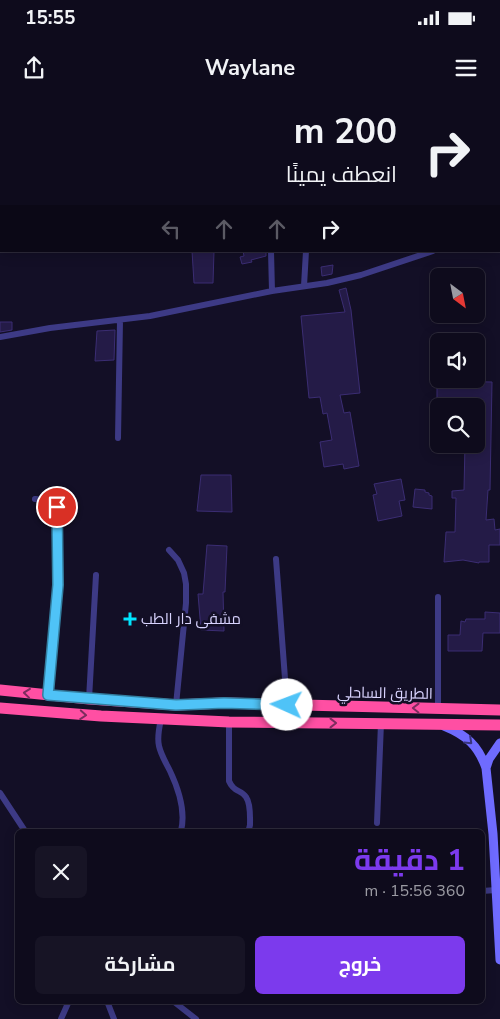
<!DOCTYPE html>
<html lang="ar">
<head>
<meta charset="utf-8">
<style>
	:root { --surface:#0e0b1c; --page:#171425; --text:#f1f3f6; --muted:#9b9ba3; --line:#2e2b3b; --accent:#7c3aed }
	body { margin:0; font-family:"Nunito Sans",Cairo,sans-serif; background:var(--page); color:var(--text); direction:rtl; height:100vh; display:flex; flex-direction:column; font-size:19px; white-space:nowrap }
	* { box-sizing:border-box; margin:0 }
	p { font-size:16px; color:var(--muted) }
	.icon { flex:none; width:28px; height:28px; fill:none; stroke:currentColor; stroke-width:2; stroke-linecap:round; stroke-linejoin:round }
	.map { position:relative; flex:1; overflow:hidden; direction:ltr }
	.sheet { position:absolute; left:15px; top:729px; width:470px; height:175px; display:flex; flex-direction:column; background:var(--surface); border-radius:8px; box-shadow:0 2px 12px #0003,0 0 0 1px var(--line); direction:rtl }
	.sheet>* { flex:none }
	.hud { position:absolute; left:0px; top:0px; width:500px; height:152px; box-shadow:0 2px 12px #0003,0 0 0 1px var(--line); direction:rtl; background:#0e0b1c; color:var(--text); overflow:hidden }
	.needle { width:32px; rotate:148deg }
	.controls { position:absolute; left:430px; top:168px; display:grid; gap:10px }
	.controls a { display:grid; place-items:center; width:55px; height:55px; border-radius:8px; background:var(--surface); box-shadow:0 2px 12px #0003,0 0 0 1px var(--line); font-size:25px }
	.pin { position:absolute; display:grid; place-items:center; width:42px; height:42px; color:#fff; margin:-21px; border:2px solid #fff; border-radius:50%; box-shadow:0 1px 5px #0007 }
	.me { position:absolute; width:55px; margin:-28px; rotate:272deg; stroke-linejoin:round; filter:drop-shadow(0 0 4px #0008) }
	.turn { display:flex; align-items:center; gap:18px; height:105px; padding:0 20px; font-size:22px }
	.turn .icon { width:65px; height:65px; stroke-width:2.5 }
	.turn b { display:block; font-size:35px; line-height:42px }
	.lanes { display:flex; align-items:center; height:48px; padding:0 20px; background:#0003; justify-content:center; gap:25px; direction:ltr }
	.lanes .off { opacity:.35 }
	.round { display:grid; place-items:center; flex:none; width:52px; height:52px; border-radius:8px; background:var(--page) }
	.summary { display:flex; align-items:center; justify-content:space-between; height:85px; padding:0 20px }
	h1 { font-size:30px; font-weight:700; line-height:38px; color:var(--accent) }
	.action { display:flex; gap:10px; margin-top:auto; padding:10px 20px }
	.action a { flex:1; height:58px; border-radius:8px; background:var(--accent); color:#fff; font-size:20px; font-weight:700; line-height:58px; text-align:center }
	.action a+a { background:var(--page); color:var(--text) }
	.status { display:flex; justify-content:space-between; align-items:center; height:35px; padding:0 25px; background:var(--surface); direction:ltr }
	.status svg { height:14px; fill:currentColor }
	header { display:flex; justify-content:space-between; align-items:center; height:65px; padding:0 20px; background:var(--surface); font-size:22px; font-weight:700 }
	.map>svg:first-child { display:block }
</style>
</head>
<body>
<div class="status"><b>15:55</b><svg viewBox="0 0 49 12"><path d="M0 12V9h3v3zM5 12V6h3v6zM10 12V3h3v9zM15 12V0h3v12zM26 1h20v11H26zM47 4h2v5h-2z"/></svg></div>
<header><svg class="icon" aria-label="menu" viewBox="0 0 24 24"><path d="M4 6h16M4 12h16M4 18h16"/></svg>Waylane<svg class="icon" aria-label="share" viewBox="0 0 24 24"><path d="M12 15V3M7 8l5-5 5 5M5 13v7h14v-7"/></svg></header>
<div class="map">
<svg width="500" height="919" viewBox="0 0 500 919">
	<rect width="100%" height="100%" fill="#130f26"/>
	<path fill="#241b47" stroke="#3b2d73" d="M192,151h22l-1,32h-19z
		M243,151h23v5l-15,4 1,2 -10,2 -2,-7 4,-1z
		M333,165l-1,9 -10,2 -1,-9z
		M346,188l5,22 9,83 -20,2 4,18 6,-1 9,54 -15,3 -1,-5 -19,3 -4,-25 12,-2 -5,-27 -4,1 -3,-17 -11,1 -8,-82 44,-4 -6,-22z
		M0,222h12v8l-12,2z
		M115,230l-1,30 -19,1 2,-30z
		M437,281l55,1 -2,108h-2l-2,30 8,-1 1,11 5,-1v16h-11v17h-10v1l-16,-3 -19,2 2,-30h9l1,-34h-4v-7l12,-1 1,-46h11v-38h-39z
		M201,375h30l1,37 -35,-1z
		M401,379l4,21 -6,1 3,15 -24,5 -5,-26 4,-1 -3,-10z
		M415,389l10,1v2l4,1v2l3,1v13l-19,-2z
		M207,445l20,1 -2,46h-2l1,39 -23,-1 -3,-36h5z
		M485,512l15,1v20h-17l-1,18h-34v-16h12l1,-14 4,1 1,-3h19z"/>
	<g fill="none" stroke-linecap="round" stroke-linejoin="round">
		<path stroke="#3d3a85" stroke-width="6" d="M55,1v-1
			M276,1v-1
			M499,123l1,-1
			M271,151l1,40
			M304,186l2,-35
			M0,237l50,-9 100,-12 122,-25 55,-8 34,-8 72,-24
			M118,338l2,-117
			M35,399l16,1 6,7v4l1,74 -9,110
			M169,450l9,10 6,13 2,11v19l-10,102
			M276,459l11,146
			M438,497v112
			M89,599l7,-124
			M161,619c-2,9 -4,19 -2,27 2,9 7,17 11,25 9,19 16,40 11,60
			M229,622v59c5,12 12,8 17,16 5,7 4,20 4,28l-1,4 -2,2
			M0,693l25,38
			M377,723l4,-100
			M482,791l14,-1
			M107,901l7,18
			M173,901l23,18
			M61,919l8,-18"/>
		<path stroke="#6f6bff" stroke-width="9" d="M444,626c22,9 34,19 42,42l7,66 7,126
			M486,668l3,-9 11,-16"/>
		<path stroke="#ff4fa3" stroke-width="11" d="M0,590l89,9 87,6 48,-2 276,7
			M0,608l101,8 128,6 271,3"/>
	</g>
	<defs><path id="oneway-chevron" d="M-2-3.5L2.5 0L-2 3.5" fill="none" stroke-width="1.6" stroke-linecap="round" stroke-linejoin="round" transform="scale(1.25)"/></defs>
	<g stroke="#7d2c5e">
		<use href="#oneway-chevron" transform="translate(27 593) rotate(-174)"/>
		<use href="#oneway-chevron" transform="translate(416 608) rotate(-179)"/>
		<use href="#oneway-chevron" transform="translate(83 615) rotate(4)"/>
		<use href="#oneway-chevron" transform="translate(333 623)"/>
	</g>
	<use stroke="#38347d" href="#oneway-chevron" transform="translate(469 641) rotate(43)"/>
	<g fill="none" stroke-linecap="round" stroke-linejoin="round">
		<g stroke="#337fa1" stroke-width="12">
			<path id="route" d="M57,407l1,78 -10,110 128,10 48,-2 63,2"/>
		</g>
		<use href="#route" stroke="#4fc3f7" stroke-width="9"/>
	</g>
	<path fill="#00e5ff" stroke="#130f26" stroke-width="2" d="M127.5 511.5h5v5h5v5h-5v5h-5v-5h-5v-5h5z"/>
	<g text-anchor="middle" stroke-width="5" stroke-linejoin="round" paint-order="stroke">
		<g font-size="15" fill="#d9d4ff" stroke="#130f26" text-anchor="start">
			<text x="141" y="524">مشفى دار الطب</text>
		</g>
		<g font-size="15" fill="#d9d4ff" stroke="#130f26">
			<text transform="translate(385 593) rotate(1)" y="5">الطريق الساحلي</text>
		</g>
	</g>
</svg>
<div class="controls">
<a><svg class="needle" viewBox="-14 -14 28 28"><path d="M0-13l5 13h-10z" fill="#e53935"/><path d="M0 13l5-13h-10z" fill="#9b9ba3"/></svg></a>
<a><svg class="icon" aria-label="sound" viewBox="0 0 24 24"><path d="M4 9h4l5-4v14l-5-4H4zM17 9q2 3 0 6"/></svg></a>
<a><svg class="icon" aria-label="search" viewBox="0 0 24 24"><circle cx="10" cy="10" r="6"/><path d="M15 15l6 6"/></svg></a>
</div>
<div class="pin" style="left:57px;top:407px;background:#d93025"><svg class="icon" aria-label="arrive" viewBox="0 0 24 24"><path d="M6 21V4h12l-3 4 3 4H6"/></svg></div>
<svg class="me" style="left:287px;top:605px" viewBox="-20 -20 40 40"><circle r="19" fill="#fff"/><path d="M0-13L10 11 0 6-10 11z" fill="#4fc3f7"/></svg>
<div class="hud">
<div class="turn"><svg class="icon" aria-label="right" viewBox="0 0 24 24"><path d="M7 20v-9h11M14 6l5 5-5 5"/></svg><div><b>200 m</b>انعطف يمينًا</div></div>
<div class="lanes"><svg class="icon off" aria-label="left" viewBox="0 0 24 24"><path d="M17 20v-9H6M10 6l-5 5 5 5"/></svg><svg class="icon off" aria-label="ahead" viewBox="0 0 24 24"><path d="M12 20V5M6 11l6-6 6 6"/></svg><svg class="icon off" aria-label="ahead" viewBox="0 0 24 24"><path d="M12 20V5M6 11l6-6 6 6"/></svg><svg class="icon" aria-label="right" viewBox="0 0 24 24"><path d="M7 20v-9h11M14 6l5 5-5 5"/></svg></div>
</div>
<section class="sheet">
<div class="summary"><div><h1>1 دقيقة</h1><p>360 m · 15:56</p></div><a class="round"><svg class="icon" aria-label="close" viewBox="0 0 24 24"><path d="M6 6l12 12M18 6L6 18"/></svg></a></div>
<div class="action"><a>خروج</a><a>مشاركة</a></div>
</section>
</div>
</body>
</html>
